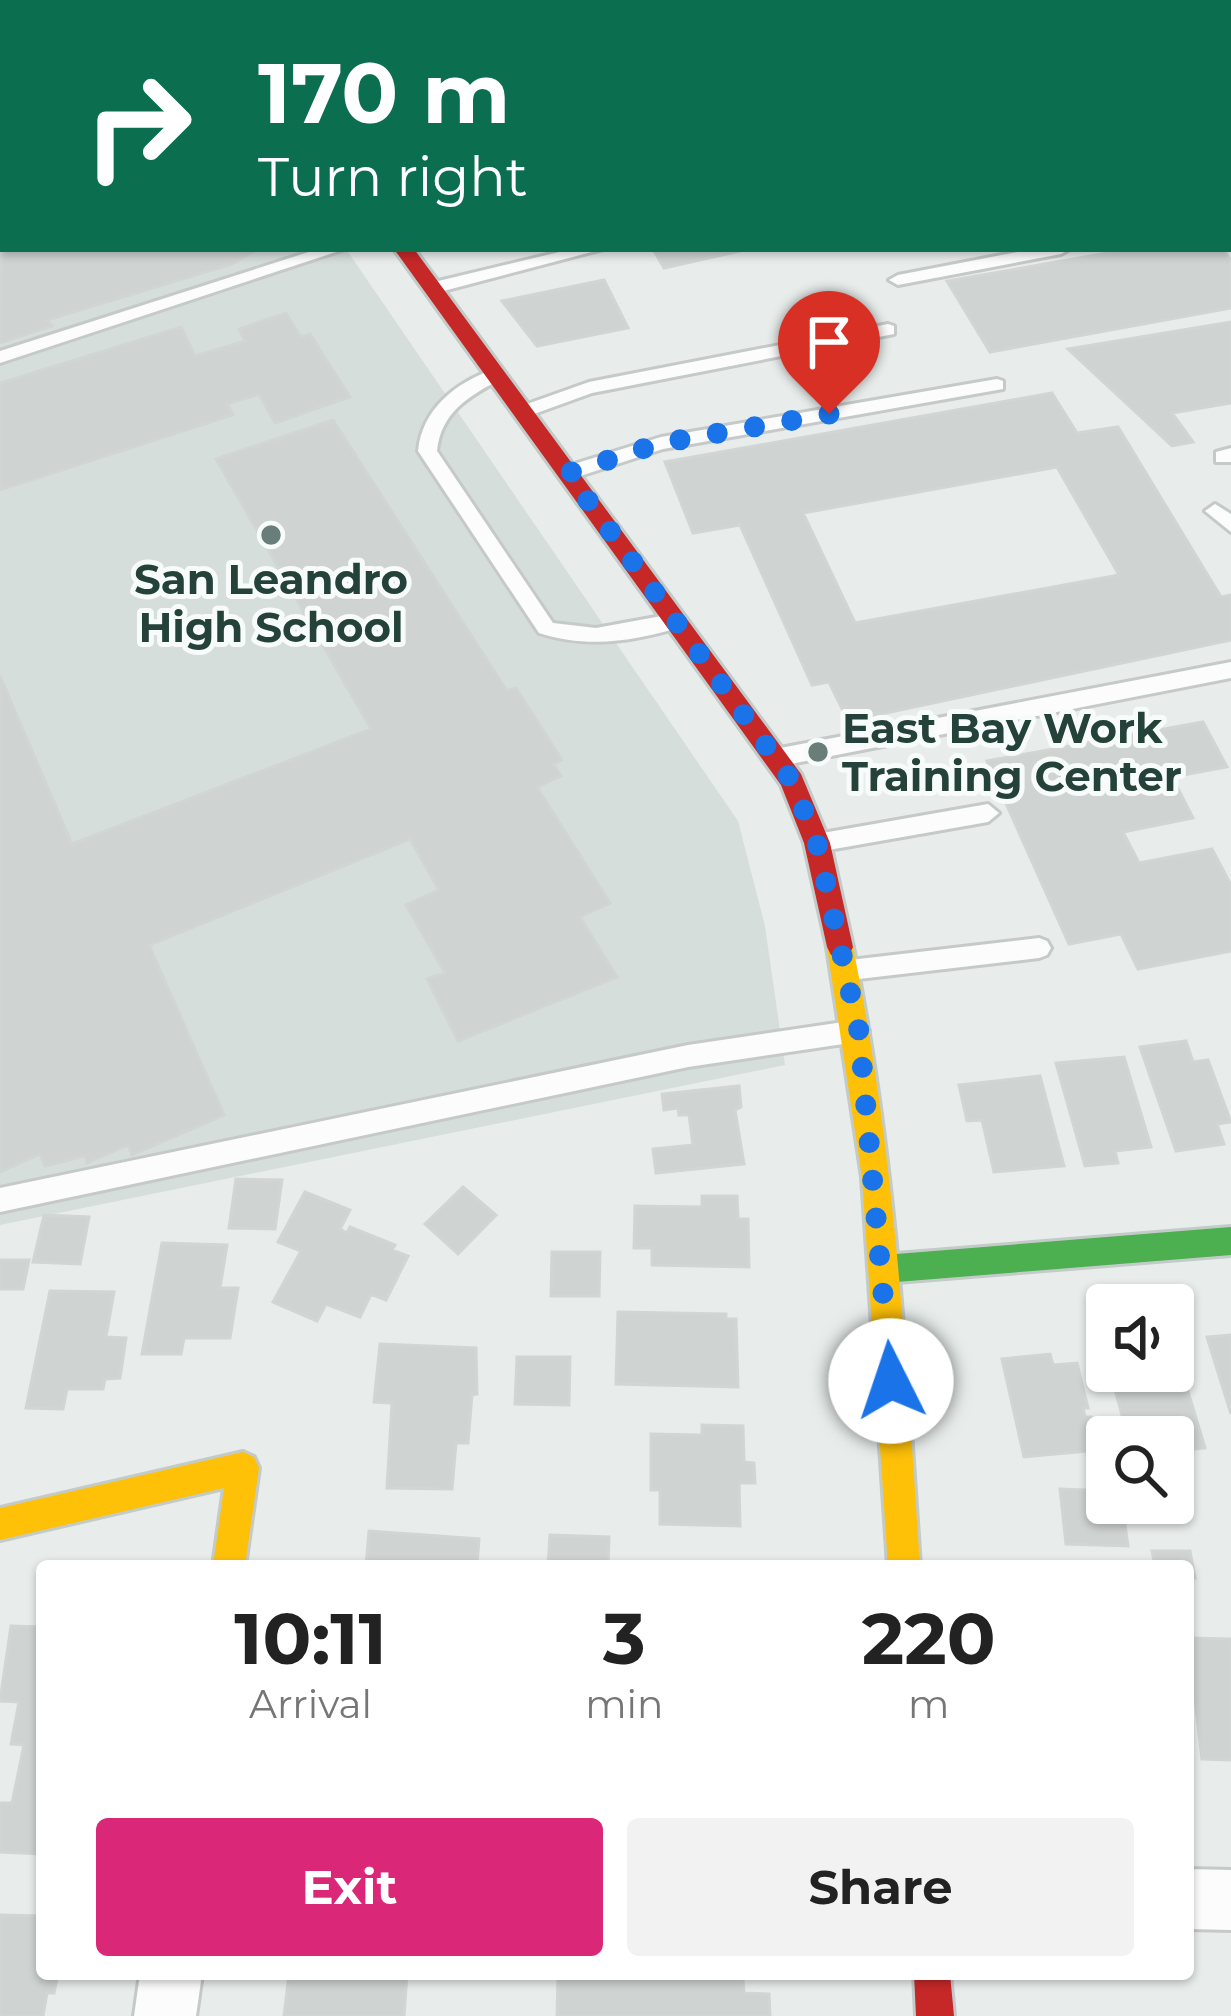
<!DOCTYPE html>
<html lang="en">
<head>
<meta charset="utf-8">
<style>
	:root { --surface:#fff; --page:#f2f2f2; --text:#222; --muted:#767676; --accent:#db2777 }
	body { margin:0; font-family:Montserrat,sans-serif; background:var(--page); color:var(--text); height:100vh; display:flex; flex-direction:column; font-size:45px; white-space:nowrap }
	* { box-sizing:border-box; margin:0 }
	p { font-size:39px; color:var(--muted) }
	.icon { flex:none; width:66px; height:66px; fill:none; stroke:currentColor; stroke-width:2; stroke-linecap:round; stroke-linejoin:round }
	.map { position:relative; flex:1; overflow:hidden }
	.side { position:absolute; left:36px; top:1560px; width:1158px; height:420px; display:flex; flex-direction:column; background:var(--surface); border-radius:12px; box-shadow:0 3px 9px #0004 }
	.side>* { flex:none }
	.guide { position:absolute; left:0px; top:0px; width:1233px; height:252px; box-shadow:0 3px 9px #0004; background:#0b6e4f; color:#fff; overflow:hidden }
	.buttons { position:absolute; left:1086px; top:1284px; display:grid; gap:24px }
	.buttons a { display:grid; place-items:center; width:108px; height:108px; border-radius:12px; background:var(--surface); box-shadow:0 3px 9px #0004; font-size:60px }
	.pin { position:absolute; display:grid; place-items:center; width:102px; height:102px; color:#fff; margin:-123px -51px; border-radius:50% 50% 50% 0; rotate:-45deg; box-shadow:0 0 12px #0007 }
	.pin .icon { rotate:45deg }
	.me { position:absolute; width:132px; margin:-66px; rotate:356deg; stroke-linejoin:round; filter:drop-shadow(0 0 9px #0008) }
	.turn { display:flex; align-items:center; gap:42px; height:252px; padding:0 60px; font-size:54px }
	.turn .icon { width:156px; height:156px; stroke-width:2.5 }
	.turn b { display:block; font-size:84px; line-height:102px }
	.eta { display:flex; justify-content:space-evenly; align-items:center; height:204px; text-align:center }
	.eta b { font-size:72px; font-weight:700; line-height:84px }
	.button { display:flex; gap:24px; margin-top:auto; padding:24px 60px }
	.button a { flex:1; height:138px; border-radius:12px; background:var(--accent); color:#fff; font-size:48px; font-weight:700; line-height:138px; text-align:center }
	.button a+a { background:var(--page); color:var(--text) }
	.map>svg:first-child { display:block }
</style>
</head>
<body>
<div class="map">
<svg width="1231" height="2016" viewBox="0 0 1231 2016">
	<rect width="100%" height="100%" fill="#e8edeb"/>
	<path fill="#d6dedb" d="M0,0l176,3h-173v246h343l392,572 27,105 20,139 -785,160z"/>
	<path fill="#cfd4d2" stroke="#d1d6d4" stroke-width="3" fill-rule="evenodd" d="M653,0h230l-13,3z
		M3,211v38h255l-26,15 -185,56 5,6 -52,17z
		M653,249h96l-85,19z
		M1131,249h91l9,11v48l-241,44 -43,-71z
		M604,280l24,48 -91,18 -35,-45z
		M286,313l15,24 9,-3 40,63 -75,26 -16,-29 -32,10 6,11 -233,75v-107l181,-56 14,29 50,-15 -6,-12z
		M1231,322v81l-59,10 21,29 -21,4 -104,-97z
		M1052,393l25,40 41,-6 103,170 10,-2v45l-383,81 -19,-39 -17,3 -72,-160 -47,8 -28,-71zM1057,467l62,108 -264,48 -52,-110z
		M333,420l174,271 9,-3 46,72 -9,4 8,12 -24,11 73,116 -30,14 37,60 -159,64 -31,-62 18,-6 -39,-68 33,-15 -29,-51 -261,106 75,170 -92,40 -4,-10 -41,18 -2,-7 -40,10 -5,-12 -40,18v-496l72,168 299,-115 -155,-270z
		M1203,722l24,45 -55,10 21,41 -70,14 16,31 73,-14 19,36v66l-93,18 -17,-35 -52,10 -82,-183z
		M1186,1041l7,21 15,-2 23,62 -14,2 7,20 -48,7 -36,-104z
		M1124,1057l27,90 -36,4 3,12 -33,3 -29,-103z
		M1040,1076l24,90 -70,6 -12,-52 -15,1 -8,-36z
		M739,1086l2,21 -6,3 9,54 -88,9 -3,-24 40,-4 -4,-30h-10l-1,-7 -14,2 -2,-16z
		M236,1179l46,1 -7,49 -46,-1z
		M463,1187l33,28 -38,39 -33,-30z
		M305,1192l45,18 -10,19 7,4 3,-6 45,18 -3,5 16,6 -22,44 -15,-6 -11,23 -34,-13 -9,17 -44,-19 28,-51 -23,-9z
		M702,1196h35l1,23h10l1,48 -97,-2v-17h-18l1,-42 67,1z
		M44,1215l45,2 -9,47 -47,-2z
		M162,1243l65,2 -7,43h18l-8,50h-46l-3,16h-39z
		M552,1252h48l-1,44h-48z
		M0,1260h29l-6,29h-23z
		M50,1291l64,1 -8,45 20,1 -6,40 -15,1 -2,10h-36l-4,20 -37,-1z
		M618,1312l108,2v5h10l2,68 -122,-3z
		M1231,1335v79l-24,-77z
		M1173,1342l32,106 -32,3v-14h-45l-18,-66h63z
		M380,1344l96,4 1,46 -5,1 -4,48h-12l-4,46 -65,-1 5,-85 -18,-1z
		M1050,1354l3,11 24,-2 11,45h-5l2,9h6l9,33 -76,7 -22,-98z
		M517,1357h53l-1,48 -54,-1z
		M702,1425l41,1 1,36 10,1 1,20h-16l1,43 -80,-2v-34h-9v-56l51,1z
		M1060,1489l47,2v12h15l6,43 -62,-2z
		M369,1531l110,8 -2,27h-111z
		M550,1535l59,2 -1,29h-60z
		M1152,1551h38l5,27h-7v-12h-33z
		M11,1626l31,1v227l-42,-2v-49h12l12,-58 -13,-1 8,-42 -19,-1z
		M1188,1638l43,1v121l-29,-1z
		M0,1915l42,1v58h16l-4,19h-7l-4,23h-43z
		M289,1974h118l-3,42h-120z
		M558,1976l185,3 1,14 25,1 1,22h-213z"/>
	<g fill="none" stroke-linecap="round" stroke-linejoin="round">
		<g stroke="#c5cac8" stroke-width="6">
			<path id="lane" d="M1230,23h1v10h-1z
				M1230,44h1v10h-1z
				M1230,176h1v10h-1z
				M0,186h3v10h-3z
				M318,249h27l-345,114v-12z
				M572,249h31l-171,45 -9,-6 3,-4z
				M1033,249h37l-9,5 -163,31 -9,-5 9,-5z
				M888,324l6,2v8l-302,59 -69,25 -9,-6 2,-4 73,-26z
				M495,369l9,6 -3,4c-32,17 -60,33 -64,72l116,172 43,5 82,-15 10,8 -3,5c-50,15 -96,23 -146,7l-121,-182c4,-42 38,-69 77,-82z
				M997,379l6,2v8l-340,60 -95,31 -10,-7 3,-5 100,-31z
				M1231,448v14h-15v-10z
				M1215,504l16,10v18l-26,-21z
				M1231,662v16l-456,89 -11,-9 11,-9z
				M988,804l11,9 -11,9 -171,30 -11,-9 11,-9z
				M1039,938l8,3 4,7 -4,7 -8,3 -189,22 -8,-3 -4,-7 4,-7 8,-3z
				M857,1020l9,4 3,7 -3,7 -9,4 -169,25 -688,145v-24l688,-143z"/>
		</g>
		<g stroke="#c5cac8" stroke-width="6">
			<path id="street" d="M1231,105v19h-1v-19z
				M1188,1869l43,1v60l-43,-1z
				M140,1974h62l-6,42h-62z"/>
		</g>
		<g stroke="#c3cbc8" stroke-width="6">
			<path id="fast" d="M1231,1227v28l-347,28 -10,-4 -5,-10 5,-10 10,-4z"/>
		</g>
		<g stroke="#c3cbc8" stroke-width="6">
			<path id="slow" d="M217,0h16l2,3h-16z
				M1034,0h18l2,3h-18z
				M840,936l9,3 4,8c42,205 53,411 67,619h-32l-26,-389 -35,-230 4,-8z
				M243,1452l11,5 5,11 -14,98h-32l11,-78 -224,52v-32z"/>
		</g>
		<g stroke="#c3cbc8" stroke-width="6">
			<path id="jam" d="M1230,149h1v11h-1z
				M394,249h20l387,525 29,69 23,104 -4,8h-18l-4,-8 -23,-104 -23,-58z
				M914,1974h36l4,42h-38z"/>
		</g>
		<use href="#lane" fill="#fcfcfc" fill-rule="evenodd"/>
		<use href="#street" fill="#fcfcfc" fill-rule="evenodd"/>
		<use href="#fast" fill="#4caf50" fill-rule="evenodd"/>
		<use href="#slow" fill="#ffc107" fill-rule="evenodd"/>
		<use href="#jam" fill="#c62828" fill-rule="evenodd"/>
	</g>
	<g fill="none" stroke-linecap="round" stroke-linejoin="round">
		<path stroke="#1a73e8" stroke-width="21" stroke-dasharray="0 37.8" d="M829,414l-168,29 -93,30 224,308 25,62 42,188 32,350"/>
	</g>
	<g fill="#697e78" stroke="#f7fbf9" stroke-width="4.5">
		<circle cx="271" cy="535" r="12"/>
		<circle cx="818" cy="752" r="12"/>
	</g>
	<g text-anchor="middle" stroke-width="10" stroke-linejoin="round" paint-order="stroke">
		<g font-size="42" font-weight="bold" fill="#24423a" stroke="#f7fbf9">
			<text x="271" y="594">San Leandro<tspan x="271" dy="48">High School</tspan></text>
			<text x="842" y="743" text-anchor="start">East Bay Work<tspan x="842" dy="48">Training Center</tspan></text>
		</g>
	</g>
</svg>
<div class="buttons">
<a><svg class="icon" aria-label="sound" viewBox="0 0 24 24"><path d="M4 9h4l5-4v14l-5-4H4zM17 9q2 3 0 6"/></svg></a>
<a><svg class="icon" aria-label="search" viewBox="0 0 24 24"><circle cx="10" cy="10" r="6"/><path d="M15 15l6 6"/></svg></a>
</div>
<div class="pin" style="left:829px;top:414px;background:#d93025"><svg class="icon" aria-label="arrive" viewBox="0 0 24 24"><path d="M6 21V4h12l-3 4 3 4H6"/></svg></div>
<svg class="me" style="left:891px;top:1381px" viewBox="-20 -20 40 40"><circle r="19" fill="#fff"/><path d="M0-13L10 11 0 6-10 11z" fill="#1a73e8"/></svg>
<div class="guide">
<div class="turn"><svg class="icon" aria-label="right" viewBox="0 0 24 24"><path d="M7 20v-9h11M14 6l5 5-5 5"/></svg><div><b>170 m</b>Turn right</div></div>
</div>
<section class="side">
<div class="eta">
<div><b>10:11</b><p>Arrival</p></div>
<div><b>3</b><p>min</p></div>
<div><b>220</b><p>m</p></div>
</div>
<div class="button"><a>Exit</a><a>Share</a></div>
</section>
</div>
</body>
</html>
